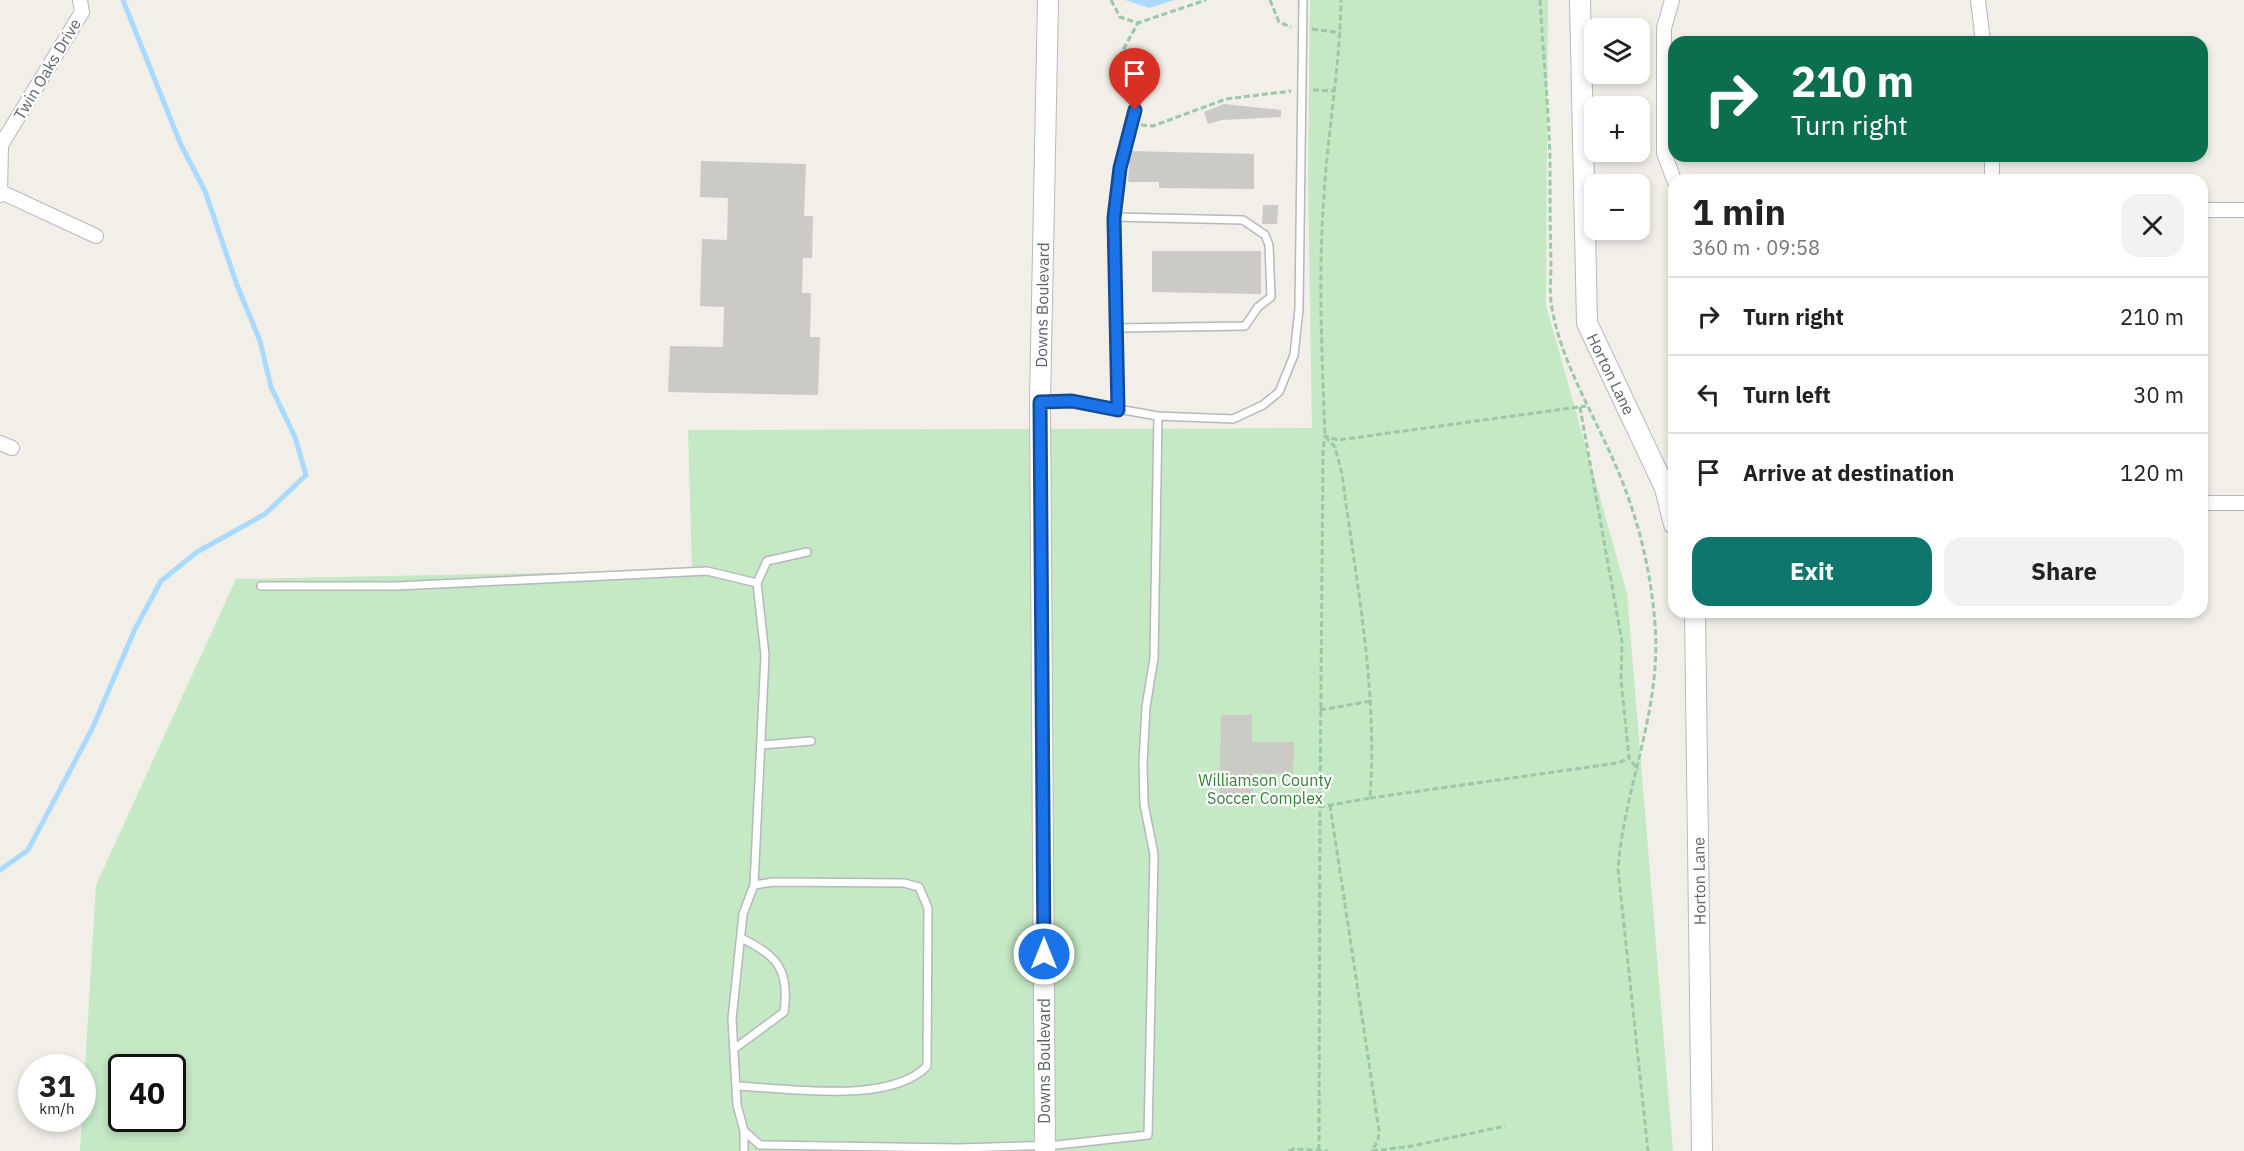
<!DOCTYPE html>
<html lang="en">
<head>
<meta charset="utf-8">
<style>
	:root { --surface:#fff; --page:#f2f2f2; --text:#222; --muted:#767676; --line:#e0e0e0; --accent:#0f766e }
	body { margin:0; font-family:"IBM Plex Sans",sans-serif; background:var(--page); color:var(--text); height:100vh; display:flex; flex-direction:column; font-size:22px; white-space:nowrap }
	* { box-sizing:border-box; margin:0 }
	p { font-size:20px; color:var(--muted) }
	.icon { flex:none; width:33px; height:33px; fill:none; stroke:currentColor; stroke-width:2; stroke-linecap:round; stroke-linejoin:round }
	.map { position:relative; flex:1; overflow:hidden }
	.details { position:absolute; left:1668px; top:174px; width:540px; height:444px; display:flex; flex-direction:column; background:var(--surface); border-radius:18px; box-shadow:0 3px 9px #0003 }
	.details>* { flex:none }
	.banner { position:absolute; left:1668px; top:36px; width:540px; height:126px; border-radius:18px; box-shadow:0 3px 9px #0003; background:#0b6e4f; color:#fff; overflow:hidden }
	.tools { position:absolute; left:1584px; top:18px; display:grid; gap:12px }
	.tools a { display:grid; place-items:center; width:66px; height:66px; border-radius:12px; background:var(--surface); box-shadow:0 3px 9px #0003; font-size:30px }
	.speed { position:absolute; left:18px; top:1054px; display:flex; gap:12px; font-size:30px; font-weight:700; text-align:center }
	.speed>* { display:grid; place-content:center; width:78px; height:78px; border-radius:50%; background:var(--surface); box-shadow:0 3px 9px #0003; line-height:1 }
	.speed small { font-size:15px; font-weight:400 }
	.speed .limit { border:3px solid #111; border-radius:9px; background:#fff; color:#111 }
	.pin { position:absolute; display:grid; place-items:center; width:51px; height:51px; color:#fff; margin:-62px -26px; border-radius:50% 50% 50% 0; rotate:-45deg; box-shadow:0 0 6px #0007 }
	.pin .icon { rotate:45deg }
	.me { position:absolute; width:66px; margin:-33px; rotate:0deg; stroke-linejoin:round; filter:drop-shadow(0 0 4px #0008) }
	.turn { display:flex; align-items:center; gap:21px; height:126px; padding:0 24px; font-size:27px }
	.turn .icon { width:78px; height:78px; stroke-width:2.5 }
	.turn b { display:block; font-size:42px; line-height:51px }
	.round { display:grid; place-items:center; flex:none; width:63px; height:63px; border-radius:18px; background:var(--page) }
	.overview { display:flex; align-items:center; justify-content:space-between; height:102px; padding:0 24px }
	h1 { font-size:36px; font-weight:800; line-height:45px }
	.button { display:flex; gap:12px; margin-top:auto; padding:12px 24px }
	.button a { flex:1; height:69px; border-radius:18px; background:var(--accent); color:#fff; font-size:24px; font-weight:800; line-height:69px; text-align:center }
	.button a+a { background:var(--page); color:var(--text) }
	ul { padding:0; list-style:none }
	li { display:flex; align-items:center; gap:18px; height:78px; padding:0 24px; border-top:2px solid var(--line) }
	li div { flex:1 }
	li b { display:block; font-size:22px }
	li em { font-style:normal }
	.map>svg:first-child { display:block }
</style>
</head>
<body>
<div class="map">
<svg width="2244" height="1151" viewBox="0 0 2244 1151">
	<rect width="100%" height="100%" fill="#f1efe8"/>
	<path fill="#c5e8c5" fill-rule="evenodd" d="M1310,0h238l-2,305 81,289 46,557h-1593l16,-266 140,-306 456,-9 -4,-140 624,-2 -4,-247zM122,1068h50v51h-50z"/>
	<path fill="#aadaff" d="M1125,0h49l-25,8z"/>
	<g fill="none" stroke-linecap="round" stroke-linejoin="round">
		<path stroke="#aadaff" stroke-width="5" d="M0,870l28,-20 64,-121 43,-100 26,-48 36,-29 68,-38 41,-39 -11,-38 -24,-50 -11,-46 -23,-56 -32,-94 -24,-46 -58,-145"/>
	</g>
	<path fill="#cccac5" d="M1224,104l57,6v7l-59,3 -14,4 -4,-12z
		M1130,151l124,3v35l-95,-1v-6h-31z
		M701,161l105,3 -2,52h9l-1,42h-9l-1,35h9l-1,44h10l-2,58 -150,-3 2,-46 53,1 1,-40 -24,-1 2,-67 25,1 1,-42 -28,-1z
		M1263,205h15l-1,19h-15z
		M1152,251h109v43l-109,-2z
		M1221,715h31v27h42l-1,32 -40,-1v28h-34z"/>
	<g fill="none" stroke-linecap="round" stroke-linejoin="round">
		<g stroke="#b5b8bc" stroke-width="10">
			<path id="lane" d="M1114,217l6,-49 20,-80
				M1041,402l31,-1 86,15 75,3 30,-14 16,-13 15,-37 5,-46 4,-309
				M1118,410v-82l127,-2 13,-19 13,-10 -2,-52 -4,-10 -22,-15 -129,-3 4,111
				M757,583l10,-22 40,-9
				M261,586h136l310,-15 50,12 8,72 -11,230
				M762,745l49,-4
				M734,1049l50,-37c6,-42 -7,-57 -43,-74
				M736,1086c52,2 154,19 191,-20l1,-158 -9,-21 -15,-4 -131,-1 -19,3 -11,29 -11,105 5,86 7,26 16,14 198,3 99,-3 91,-10 6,-281 -10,-50 -1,-41 3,-56 8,-49 4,-242
				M744,1131v20"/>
		</g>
		<g stroke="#b5b8bc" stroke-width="16">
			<path id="street" d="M1672,0l-8,28v125l10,27
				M1978,0l5,42
				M1992,156v24
				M1,192l95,44
				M0,195l1,-50 81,-133 -2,-12
				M2202,210h42
				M0,443l12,5
				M2202,503h42"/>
		</g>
		<g stroke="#b6babf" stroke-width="22">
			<path id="secondary" d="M1580,0l7,323 78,165 9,36
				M1695,612l7,539
				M1045,1151l-5,-749 8,-402"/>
		</g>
		<path stroke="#9cc7a9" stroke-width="3" stroke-dasharray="6 3" stroke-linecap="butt" d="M1111,0l9,17 18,6 68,-23
			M1270,0l9,22 12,5
			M1540,0c3,54 9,109 10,163 0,33 0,66 1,99 0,15 -2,31 1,46 8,47 33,91 53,134 28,58 45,117 50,182 7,86 -31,163 -37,245l30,282
			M1312,29l29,4
			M1119,57l19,-34
			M1313,90l22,1
			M1141,125l12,1 73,-27 65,-8
			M1580,407l42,235 -1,38 8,78 9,12
			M1320,710l52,-9
			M1370,798l248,-35 11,-5
			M1330,805l49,325 -1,11 -7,10
			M1320,807l3,-358 2,-13 13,4 248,-34
			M1319,1150l1,-343 50,-9c8,-109 -14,-216 -28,-324l-7,-27 -10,-11c-3,-81 -7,-161 -1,-241 4,-65 16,-130 17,-195
			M1289,1151l4,-2 35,2
			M1372,1151l40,-5 93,-20"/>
		<use href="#lane" stroke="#fff" stroke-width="7"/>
		<use href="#street" stroke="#fff" stroke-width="14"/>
		<use href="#secondary" stroke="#fff" stroke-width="20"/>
	</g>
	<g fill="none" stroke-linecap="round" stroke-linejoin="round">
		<g stroke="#114b97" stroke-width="15">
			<path id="route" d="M1044,954l-4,-552 32,-1 46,9 -4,-192 6,-50 15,-58"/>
		</g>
		<use href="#route" stroke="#1a73e8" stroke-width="10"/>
	</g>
	<g text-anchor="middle" stroke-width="4.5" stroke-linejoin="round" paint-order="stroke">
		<g font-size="16" fill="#5f6368" stroke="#fff">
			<text transform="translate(47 69) rotate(-59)" y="6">Twin Oaks Drive</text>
			<text transform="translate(1042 305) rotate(-89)" y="6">Downs Boulevard</text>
			<text transform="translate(1611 374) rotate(64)" y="6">Horton Lane</text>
			<text transform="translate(1699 881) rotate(-91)" y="6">Horton Lane</text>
			<text transform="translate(1044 1061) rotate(-90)" y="6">Downs Boulevard</text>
		</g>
		<g font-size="16" fill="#348238" stroke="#fff">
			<text x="1265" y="786">Williamson County<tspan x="1265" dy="18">Soccer Complex</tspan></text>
		</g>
	</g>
</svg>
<div class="tools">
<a><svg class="icon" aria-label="layers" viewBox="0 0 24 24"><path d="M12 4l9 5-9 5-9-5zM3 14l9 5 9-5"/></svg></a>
<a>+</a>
<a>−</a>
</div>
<div class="speed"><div>31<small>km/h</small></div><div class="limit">40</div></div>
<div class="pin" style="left:1135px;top:110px;background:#d93025"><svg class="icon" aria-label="arrive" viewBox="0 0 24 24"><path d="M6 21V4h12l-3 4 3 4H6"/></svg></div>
<svg class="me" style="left:1044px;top:954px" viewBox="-20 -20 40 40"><circle r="17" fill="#1a73e8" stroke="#fff" stroke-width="3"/><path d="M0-11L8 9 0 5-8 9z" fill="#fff"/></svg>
<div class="banner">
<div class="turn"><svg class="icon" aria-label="right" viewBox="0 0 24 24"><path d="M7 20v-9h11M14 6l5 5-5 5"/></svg><div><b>210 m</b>Turn right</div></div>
</div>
<section class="details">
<div class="overview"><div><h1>1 min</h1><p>360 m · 09:58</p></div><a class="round"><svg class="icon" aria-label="close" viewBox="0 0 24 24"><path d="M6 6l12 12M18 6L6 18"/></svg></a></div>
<ul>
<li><svg class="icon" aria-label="right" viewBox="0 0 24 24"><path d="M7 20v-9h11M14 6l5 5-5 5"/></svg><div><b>Turn right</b></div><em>210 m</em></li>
<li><svg class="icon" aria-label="left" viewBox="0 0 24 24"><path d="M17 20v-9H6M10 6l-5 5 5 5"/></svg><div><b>Turn left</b></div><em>30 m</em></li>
<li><svg class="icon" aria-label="arrive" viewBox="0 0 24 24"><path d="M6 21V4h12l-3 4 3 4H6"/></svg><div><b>Arrive at destination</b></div><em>120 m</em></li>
</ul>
<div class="button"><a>Exit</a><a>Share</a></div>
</section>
</div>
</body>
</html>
